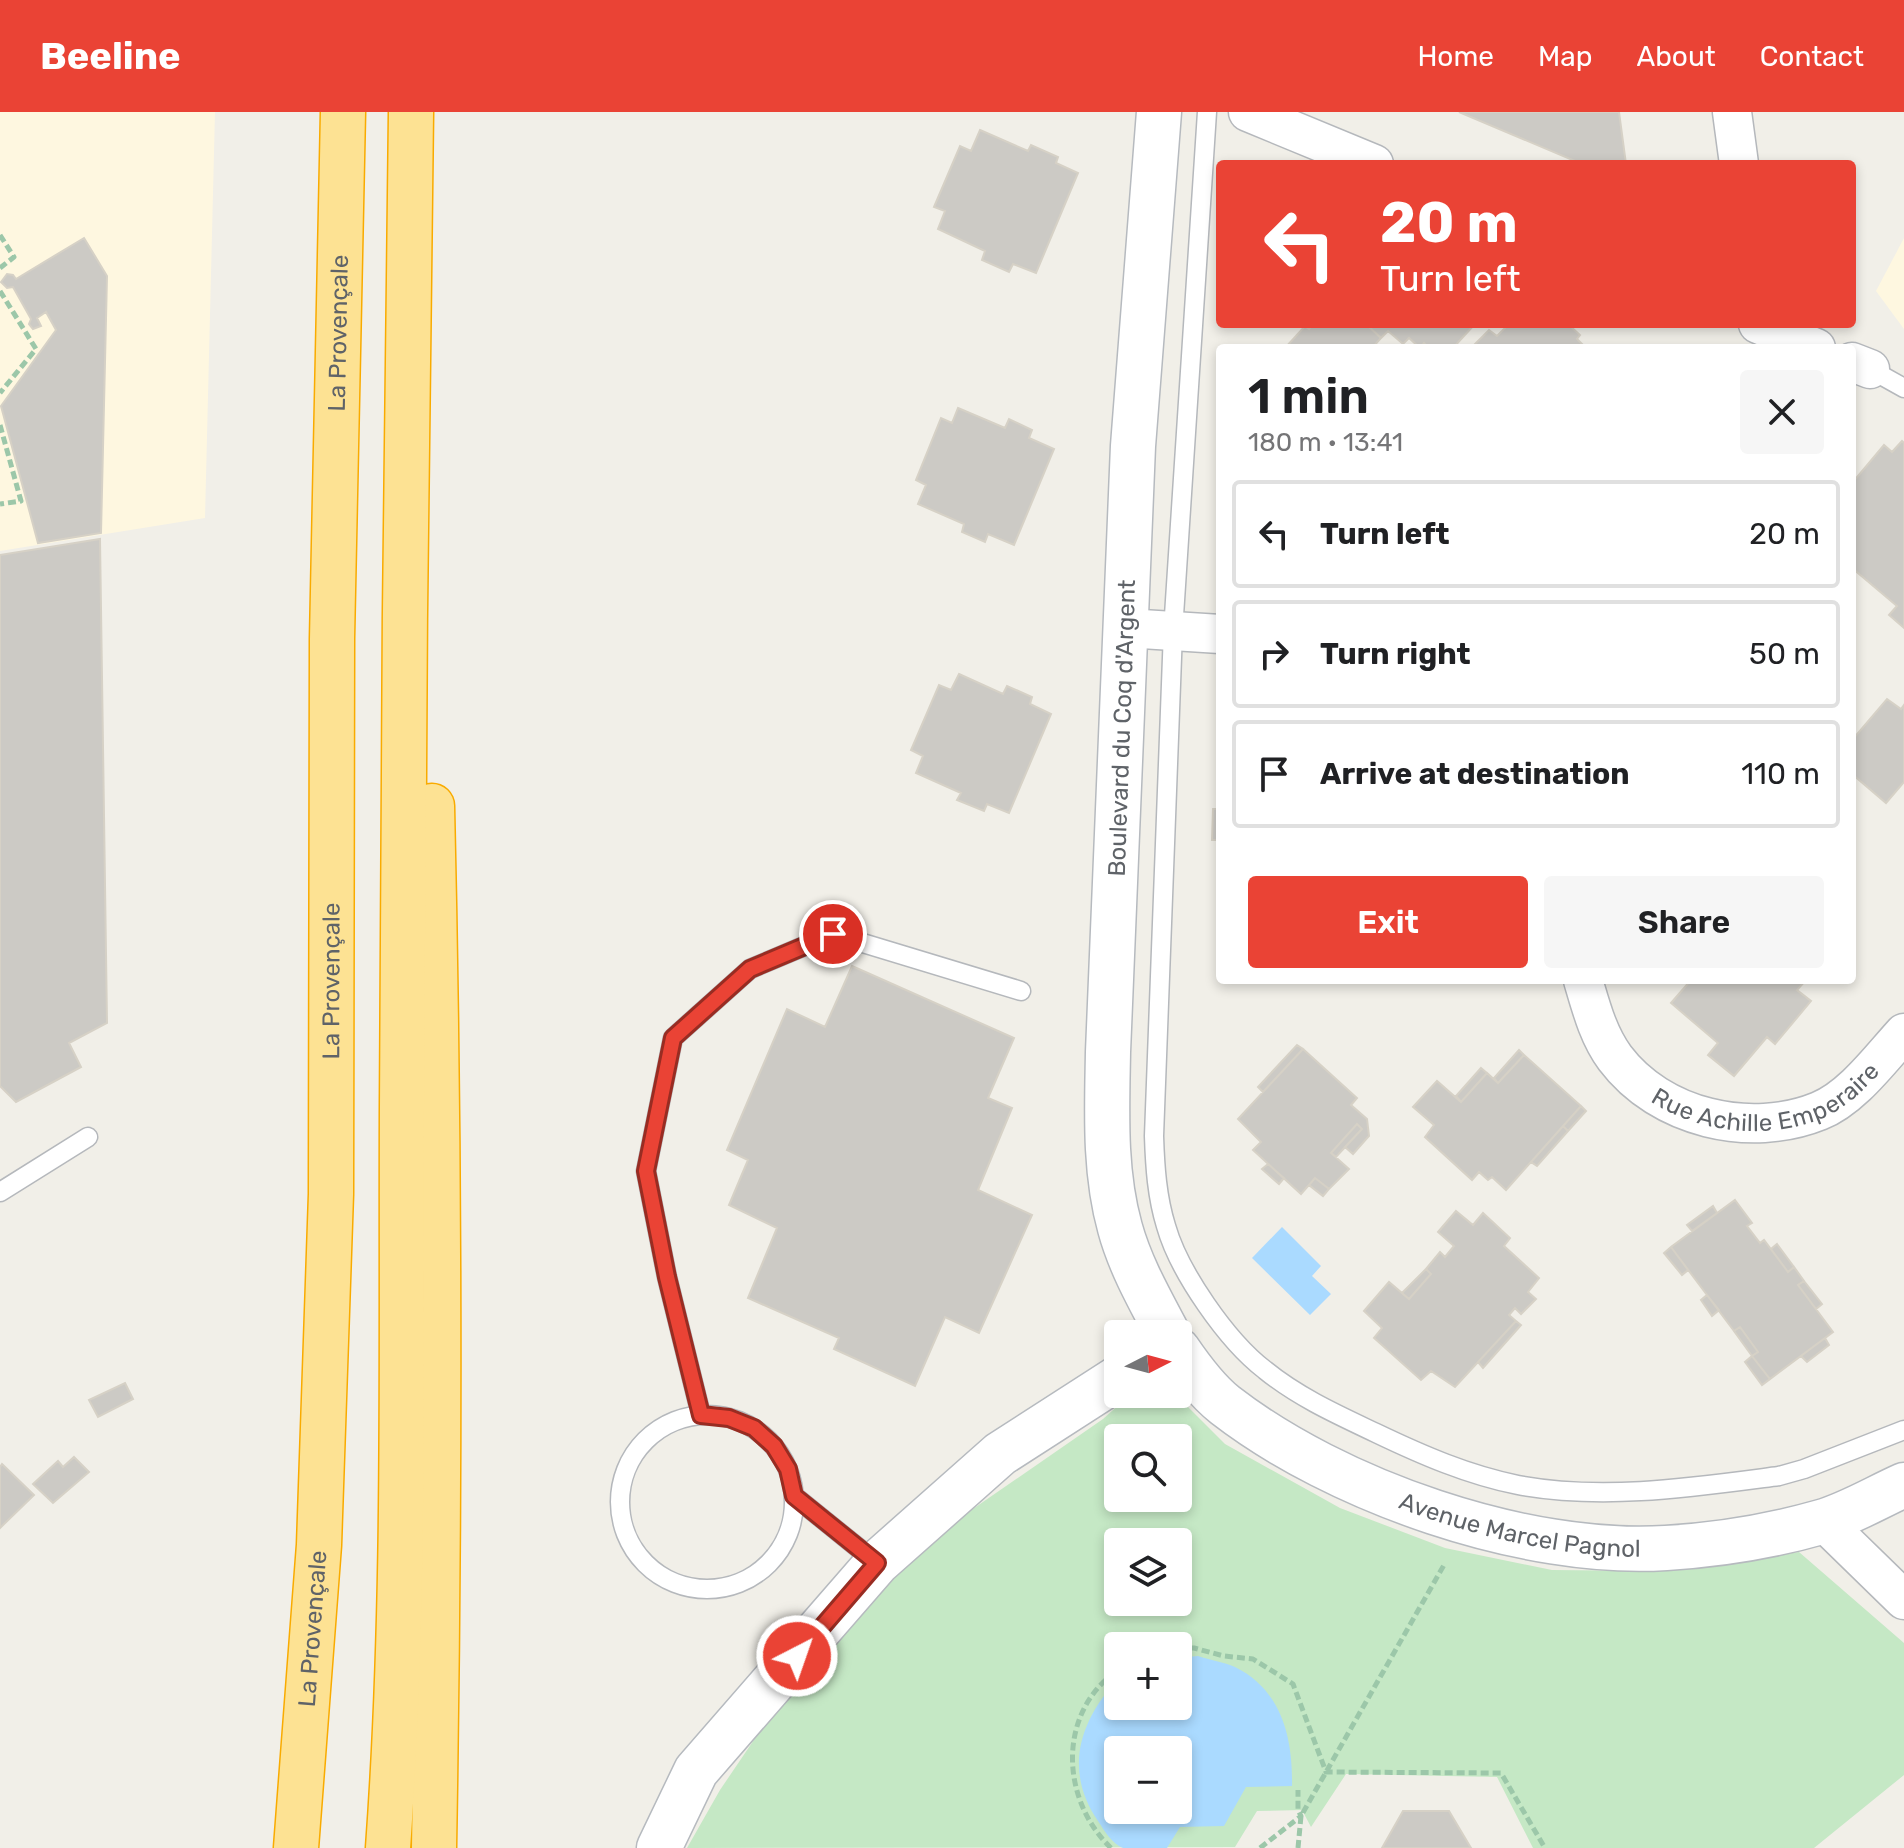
<!DOCTYPE html>
<html lang="en">
<head>
<meta charset="utf-8">
<style>
	:root { --surface:#fff; --page:#f6f6f6; --text:#202124; --muted:#757577; --line:#e0e0e0; --accent:#ea4335 }
	body { margin:0; font-family:Rubik,sans-serif; background:var(--page); color:var(--text); height:100vh; display:flex; flex-direction:column; font-size:30px; white-space:nowrap }
	* { box-sizing:border-box; margin:0 }
	p { font-size:26px; color:var(--muted) }
	.icon { flex:none; width:44px; height:44px; fill:none; stroke:currentColor; stroke-width:2; stroke-linecap:round; stroke-linejoin:round }
	.map { position:relative; flex:1; overflow:hidden }
	.panel { position:absolute; left:1216px; top:232px; width:640px; height:640px; display:flex; flex-direction:column; background:var(--surface); border-radius:8px; box-shadow:0 4px 12px #0003 }
	.panel>* { flex:none }
	.banner { position:absolute; left:1216px; top:48px; width:640px; height:168px; border-radius:8px; box-shadow:0 4px 12px #0003; background:#ea4335; color:#fff; overflow:hidden }
	.needle { width:52px; rotate:84deg }
	.tools { position:absolute; left:1104px; top:1208px; display:grid; gap:16px }
	.tools a { display:grid; place-items:center; width:88px; height:88px; border-radius:8px; background:var(--surface); box-shadow:0 4px 12px #0003; font-size:40px }
	.pin { position:absolute; display:grid; place-items:center; width:68px; height:68px; color:#fff; margin:-34px; border:4px solid #fff; border-radius:50%; box-shadow:0 2px 8px #0007 }
	.me { position:absolute; width:88px; margin:-44px; rotate:41deg; stroke-linejoin:round; filter:drop-shadow(0 0 6px #0008) }
	.turn { display:flex; align-items:center; gap:28px; height:168px; padding:0 32px; font-size:36px }
	.turn .icon { width:104px; height:104px; stroke-width:2.5 }
	.turn b { display:block; font-size:56px; line-height:68px }
	.round { display:grid; place-items:center; flex:none; width:84px; height:84px; border-radius:8px; background:var(--page) }
	.headline { display:flex; align-items:center; justify-content:space-between; height:136px; padding:0 32px }
	h1 { font-size:48px; font-weight:600; line-height:60px }
	.button { display:flex; gap:16px; margin-top:auto; padding:16px 32px }
	.button a { flex:1; height:92px; border-radius:8px; background:var(--accent); color:#fff; font-size:32px; font-weight:600; line-height:92px; text-align:center }
	.button a+a { background:var(--page); color:var(--text) }
	ul { padding:0; list-style:none }
	li { display:flex; align-items:center; gap:24px; height:108px; margin:0 16px 12px; padding:0 16px; border:4px solid var(--line); border-radius:8px }
	li div { flex:1 }
	li b { display:block; font-size:30px }
	li em { font-style:normal }
	header { display:flex; align-items:center; gap:48px; box-sizing:border-box; height:112px; padding:0 40px; background:var(--accent); color:#fff }
	header strong { font-size:38px }
	nav { display:flex; gap:44px; margin-inline-start:auto; font-size:28px }
	.map>svg:first-child { display:block }
</style>
</head>
<body>
<header>
<strong>Beeline</strong>
<nav><a>Home</a><a>Map</a><a>About</a><a>Contact</a></nav>
</header>
<div class="map">
<svg width="1904" height="1736" viewBox="0 0 1904 1736">
	<rect width="100%" height="100%" fill="#f1efe8"/>
	<path fill="#fef7e0" d="M0,0h215l-10,406 -205,33z
		M1904,126v91l-28,-38z"/>
	<path fill="#c5e8c5" fill-rule="evenodd" d="M1131,1282h44l50,50 115,64 105,40 107,22 103,1 144,-19 105,91v132l-90,73h-281l-36,-71 -151,-3 -35,53 -9,-17 -45,1 -22,36 -548,1 33,-58 40,-59 67,-81 72,-78 68,-59 136,-94zM1118,1326h60v60h-60zM1118,1430h60v60h-60zM1118,1534h60v60h-60zM1118,1638h60v60h-60z"/>
	<path fill="#aadaff" fill-rule="evenodd" d="M1282,1115l39,39 -9,10 19,18 -21,21 -58,-57z
		M1198,1544c12,4 26,6 37,11 47,23 58,72 57,119l-46,1 -22,39 -44,1 -13,21c-12,0 -32,0 -44,0 -11,-4 -19,-18 -25,-27 -35,-51 -18,-101 20,-142v27h60v-48zM1118,1638h60v60h-60z"/>
	<path fill="#cccac5" stroke="#d6d1c6" stroke-width="2" d="M1459,0h160l7,52h-44z
		M980,18l48,21 3,-6 27,12 -2,6 22,10 -42,100 -23,-9 -4,8 -27,-12 3,-9 -47,-22 7,-18 -11,-4 26,-61 11,5z
		M84,126l23,38 -6,257 -63,10 -37,-137 55,-76 -10,-18 -9,6 4,8 -8,3 -4,-5 2,-5 -18,-32 -6,1 -6,-6 6,-8 6,1 3,4z
		M1313,212h53l15,14 -9,10h-87l20,-22 4,3z
		M1366,212h109l-22,24h-24l-5,-5 -4,5 -11,-10 -6,6 -15,-13 -7,7z
		M1504,212h64l12,11 -3,4 9,9 -114,-1 17,-17 8,6 10,-10z
		M958,296l47,20 4,-9 23,11 -3,8 25,11 -40,96 -26,-11 -3,8 -23,-10 2,-8 -46,-20 8,-19 -10,-5 25,-62 11,5z
		M1902,329l2,2v185l-15,-13 8,-9 -45,-38v-85l32,-38 8,7z
		M100,427l7,484 -38,20 12,24 -65,35 -16,-16v-531z
		M959,562l44,20 4,-8 25,11 -2,7 21,10 -42,99 -22,-9 -3,7 -27,-11 4,-7 -45,-20 7,-17 -12,-6 28,-65 12,5z
		M1887,587l14,10 3,-4v77l-18,21 -34,-29v-34z
		M1213,697h7v31h-8z
		M852,854l162,72 -26,60 24,10 -34,82 54,25 -53,118 -34,-16 -30,69 -81,-37 5,-11 -91,-40 29,-70 -48,-23 19,-45 -21,-10 60,-141 38,18z
		M1691,868h115l-9,10 14,11 -36,43 -8,-7 -33,39 -26,-21 10,-12 -47,-40z
		M1297,933l6,4 -40,43 -5,-5z
		M1303,937l54,49 -6,7 16,14 2,17 -16,18 -8,-7 17,-18 -5,-5 -26,29 18,16 -20,20 -14,-11 -14,16 -48,-44 8,-8 -23,-23z
		M1519,938l5,5 -26,28 -4,-5z
		M1524,943l57,51 -75,84 -14,-13 -4,3 -9,-8 -7,8 -47,-43 9,-12 -21,-18 24,-26 24,21 26,-29 11,10z
		M1481,956l6,5 -26,29 -5,-6z
		M1581,994l5,5 -18,20 -5,-5z
		M1357,1012l5,5 -26,28 -5,-4z
		M1563,1014l5,5 -31,35 -6,-4z
		M1268,1052l16,14 -5,6 -17,-15z
		M1315,1066l14,11 -6,7 -14,-11z
		M1735,1088l17,23 -5,3 13,17 4,-3 24,32 6,-5 10,14 -6,4 35,47 -63,47 -18,-23 6,-4 -18,-25 -6,4 -63,-84z
		M1713,1094l4,7 -25,18 -5,-6z
		M1456,1099l17,14 10,-12 27,25 -6,8 35,32 -11,14 8,7 -15,15 -6,-6 -6,7 7,6 -61,66 -24,-16 -10,9 -47,-42 8,-10 -18,-17 25,-29 20,17 22,-25 -5,-5 14,-17 5,5 9,-11 -16,-14z
		M1777,1132l17,23 -6,5 -17,-23z
		M1671,1135l17,23 -6,5 -18,-22z
		M1426,1157l5,5 -22,25 -7,-6z
		M1804,1169l18,23 -6,5 -18,-24z
		M1707,1183l12,15 -7,6 -11,-16z
		M1516,1209l5,4 -38,43 -5,-6z
		M1740,1215l18,25 -6,4 -18,-25z
		M1825,1226l4,7 -22,17 -6,-6z
		M1752,1244l18,23 -8,6 -17,-23z
		M125,1271l8,16 -35,18 -9,-17z
		M74,1345l15,15 -36,31 -20,-19 25,-23 5,6z
		M2,1352l32,31 -34,33v-61z
		M1403,1699h46l22,37h-89z"/>
	<g fill="none" stroke-linecap="round" stroke-linejoin="round">
		<g stroke="#b5b8bc" stroke-width="21">
			<path id="lane" d="M1207,0l-34,519 -19,505c1,31 3,61 12,90 13,46 61,115 99,144 33,27 73,45 111,63 46,22 92,42 142,52 85,16 177,2 261,-9l25,-7 100,-39
				M1870,257l34,19
				M0,1080l88,-55
				M701,1303l-34,-138 -21,-106 27,-133 77,-69 83,-35 188,57
				M620 1390a87 87 0 1 1 174 0a87 87 0 1 1-174 0Z
				M794,1384l83,67"/>
		</g>
		<g stroke="#b5b8bc" stroke-width="41">
			<g id="street">
				<path d="M1248,0l126,52"/>
				<path d="M1732,0l7,52"/>
				<path d="M1758,212l58,24"/>
				<path d="M1852,250l18,7"/>
				<path d="M1126,516l94,6"/>
				<path id="s1" d="M1583,868c8,27 15,55 32,78 45,60 135,81 204,53 33,-13 62,-53 85,-78"/>
				<path d="M1823,1409l81,79"/>
			</g>
		</g>
		<g stroke="#b6babf" stroke-width="47">
			<g id="secondary">
				<path d="M1159,0l-26,334 -25,606c-1,59 -4,119 12,176 10,37 30,72 48,106"/>
				<path id="s2" d="M1178,1238c13,19 28,40 47,55 111,86 300,152 441,143 51,-3 106,-12 155,-26 28,-8 56,-25 83,-37"/>
				<path d="M659,1736l37,-77 181,-208 123,-109 118,-76"/>
			</g>
		</g>
		<g stroke="#f9ab00" stroke-width="47">
			<g id="highway">
				<path d="M432,694c8,347 8,695 2,1042"/>
				<path id="s3" d="M296,1736l23,-303 12,-351 1,-555 11,-527"/>
				<path d="M388,1736c18,-246 13,-494 14,-741 1,-332 4,-663 9,-995"/>
			</g>
		</g>
		<path stroke="#9cc7a9" stroke-width="5" stroke-dasharray="8 4" stroke-linecap="butt" d="M0,123l14,22 -14,11
			M0,179l36,58 -36,44
			M0,313l21,76 -21,3
			M1178,1536h16l30,8 29,3 40,25 33,88 175,1 44,75
			M1111,1736c-51,-49 -54,-136 7,-178
			M1260,1736l41,-32 -3,-6v-20
			M1298,1736l3,-32 143,-251"/>
		<use href="#lane" stroke="#fff" stroke-width="18"/>
		<use href="#street" stroke="#fff" stroke-width="38"/>
		<use href="#secondary" stroke="#fff" stroke-width="44"/>
		<use href="#highway" stroke="#fde293" stroke-width="44"/>
	</g>
	<g fill="none" stroke-linecap="round" stroke-linejoin="round">
		<g stroke="#982c22" stroke-width="20">
			<path id="route" d="M797,1544l80,-93 -83,-67 -6,-27 -14,-23 -20,-18 -25,-10 -28,-3 -34,-138 -21,-106 27,-133 77,-69 83,-35"/>
		</g>
		<use href="#route" stroke="#ea4335" stroke-width="14"/>
	</g>
	<g text-anchor="middle" stroke-width="7" stroke-linejoin="round" paint-order="stroke">
		<g font-size="24" fill="#5f6368" stroke="#fff">
			<text dy="8" stroke="none"><textPath href="#s3" startOffset="1516">La Provençale</textPath></text>
			<text transform="translate(1122 616) rotate(-88)" y="8">Boulevard du Coq d'Argent</text>
			<text dy="8" stroke="none"><textPath href="#s3" startOffset="868">La Provençale</textPath></text>
			<text dy="8" stroke="none"><textPath href="#s1" startOffset="260">Rue Achille Emperaire</textPath></text>
			<text dy="8" stroke="none"><textPath href="#s2" startOffset="396">Avenue Marcel Pagnol</textPath></text>
			<text dy="8" stroke="none"><textPath href="#s3" startOffset="220">La Provençale</textPath></text>
		</g>
	</g>
</svg>
<div class="tools">
<a><svg class="needle" viewBox="-14 -14 28 28"><path d="M0-13l5 13h-10z" fill="#e53935"/><path d="M0 13l5-13h-10z" fill="#757577"/></svg></a>
<a><svg class="icon" aria-label="search" viewBox="0 0 24 24"><circle cx="10" cy="10" r="6"/><path d="M15 15l6 6"/></svg></a>
<a><svg class="icon" aria-label="layers" viewBox="0 0 24 24"><path d="M12 4l9 5-9 5-9-5zM3 14l9 5 9-5"/></svg></a>
<a>+</a>
<a>−</a>
</div>
<div class="pin" style="left:833px;top:822px;background:#d93025"><svg class="icon" aria-label="arrive" viewBox="0 0 24 24"><path d="M6 21V4h12l-3 4 3 4H6"/></svg></div>
<svg class="me" style="left:797px;top:1544px" viewBox="-20 -20 40 40"><circle r="17" fill="#ea4335" stroke="#fff" stroke-width="3"/><path d="M0-11L8 9 0 5-8 9z" fill="#fff"/></svg>
<div class="banner">
<div class="turn"><svg class="icon" aria-label="left" viewBox="0 0 24 24"><path d="M17 20v-9H6M10 6l-5 5 5 5"/></svg><div><b>20 m</b>Turn left</div></div>
</div>
<section class="panel">
<div class="headline"><div><h1>1 min</h1><p>180 m · 13:41</p></div><a class="round"><svg class="icon" aria-label="close" viewBox="0 0 24 24"><path d="M6 6l12 12M18 6L6 18"/></svg></a></div>
<ul>
<li><svg class="icon" aria-label="left" viewBox="0 0 24 24"><path d="M17 20v-9H6M10 6l-5 5 5 5"/></svg><div><b>Turn left</b></div><em>20 m</em></li>
<li><svg class="icon" aria-label="right" viewBox="0 0 24 24"><path d="M7 20v-9h11M14 6l5 5-5 5"/></svg><div><b>Turn right</b></div><em>50 m</em></li>
<li><svg class="icon" aria-label="arrive" viewBox="0 0 24 24"><path d="M6 21V4h12l-3 4 3 4H6"/></svg><div><b>Arrive at destination</b></div><em>110 m</em></li>
</ul>
<div class="button"><a>Exit</a><a>Share</a></div>
</section>
</div>
</body>
</html>
